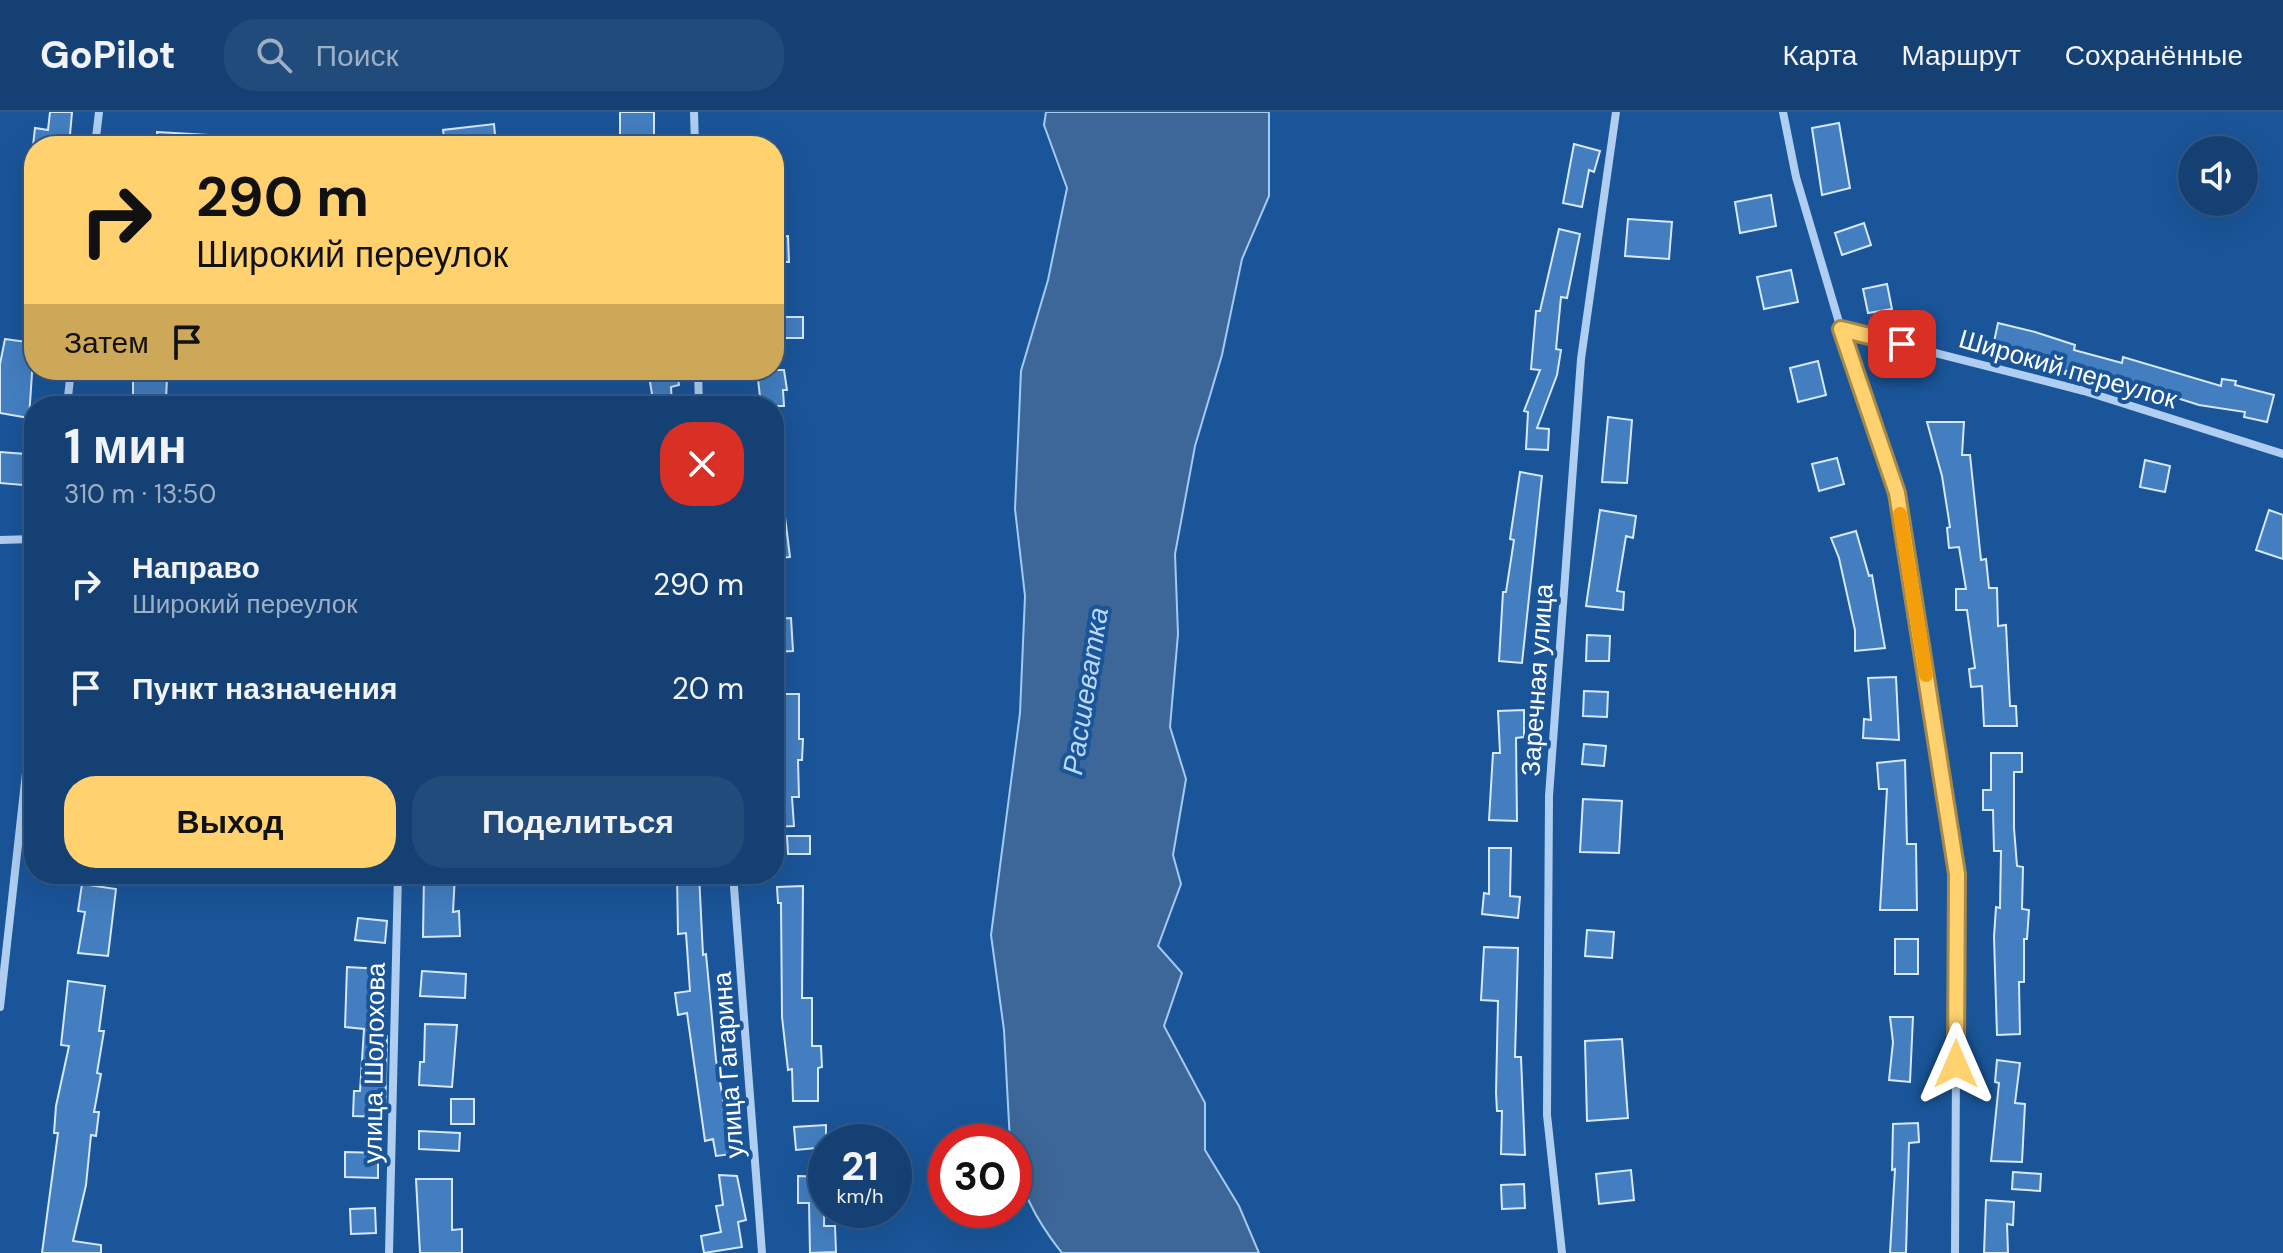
<!DOCTYPE html>
<html lang="ru">
<head>
<meta charset="utf-8">
<style>
	:root { --surface:#144073; --page:#214b7b; --text:#f1f3f6; --muted:#9dafc4; --line:#335985; --accent:#ffd26f }
	body { margin:0; font-family:"DM Sans",sans-serif; background:var(--page); color:var(--text); height:100vh; display:flex; flex-direction:column; font-size:30px; white-space:nowrap }
	* { box-sizing:border-box; margin:0 }
	p { font-size:26px; color:var(--muted) }
	.icon { flex:none; width:44px; height:44px; fill:none; stroke:currentColor; stroke-width:2; stroke-linecap:round; stroke-linejoin:round }
	.map { position:relative; flex:1; overflow:hidden }
	.side { position:absolute; left:24px; top:284px; width:760px; height:488px; display:flex; flex-direction:column; background:var(--surface); border-radius:32px; box-shadow:0 8px 32px #0002,0 0 0 2px var(--line) }
	.side>* { flex:none }
	.banner { position:absolute; left:24px; top:24px; width:760px; height:244px; border-radius:32px; box-shadow:0 8px 32px #0002,0 0 0 2px var(--line); background:#ffd26f; color:#111; overflow:hidden }
	.fabs { position:absolute; left:2178px; top:24px; display:grid; gap:16px }
	.fabs a { display:grid; place-items:center; width:80px; height:80px; border-radius:50%; background:var(--surface); box-shadow:0 8px 32px #0002,0 0 0 2px var(--line); font-size:40px }
	.speed { position:absolute; left:808px; top:1012px; display:flex; gap:16px; font-size:40px; font-weight:700; text-align:center }
	.speed>* { display:grid; place-content:center; width:104px; height:104px; border-radius:50%; background:var(--surface); box-shadow:0 8px 32px #0002,0 0 0 2px var(--line); line-height:1 }
	.speed small { font-size:20px; font-weight:400 }
	.speed .limit { border:12px solid #d22; background:#fff; color:#111 }
	.pin { position:absolute; display:grid; place-items:center; width:68px; height:68px; color:#fff; margin:-34px; border-radius:16px; box-shadow:0 4px 12px #0006 }
	.me { position:absolute; width:88px; margin:-44px; rotate:0deg; stroke-linejoin:round; filter:drop-shadow(0 0 6px #0008) }
	.turn { display:flex; align-items:center; gap:28px; height:168px; padding:0 40px; font-size:36px }
	.turn .icon { width:104px; height:104px; stroke-width:2.5 }
	.turn b { display:block; font-size:56px; line-height:68px }
	.then { display:flex; align-items:center; height:76px; padding:0 40px; background:#0003; gap:16px; font-size:30px }
	.round { display:grid; place-items:center; flex:none; width:84px; height:84px; border-radius:32px; background:var(--page) }
	.head { display:flex; align-items:center; justify-content:space-between; height:136px; padding:0 40px }
	h1 { font-size:48px; font-weight:700; line-height:60px }
	.cta { display:flex; gap:16px; margin-top:auto; padding:16px 40px }
	.cta a { flex:1; height:92px; border-radius:32px; background:var(--accent); color:#111; font-size:32px; font-weight:700; line-height:92px; text-align:center }
	.cta a+a { background:var(--page); color:var(--text) }
	ul { padding:0; list-style:none }
	li { display:flex; align-items:center; gap:24px; height:104px; padding:0 40px }
	li div { flex:1 }
	li b { display:block; font-size:30px }
	li em { font-style:normal }
	header { display:flex; align-items:center; gap:48px; box-sizing:border-box; height:112px; padding:0 40px; background:var(--surface); border-bottom:2px solid var(--line) }
	header strong { font-size:38px }
	nav { display:flex; gap:44px; margin-inline-start:auto; font-size:28px }
	.search { width:560px; height:72px; background:var(--page); display:flex; align-items:center; gap:20px; box-sizing:border-box; padding:0 28px; border-radius:32px; color:var(--muted); font-size:30px }
	.map>svg:first-child { display:block }
</style>
</head>
<body>
<header>
<strong>GoPilot</strong>
<div class="search"><svg class="icon" aria-label="search" viewBox="0 0 24 24"><circle cx="10" cy="10" r="6"/><path d="M15 15l6 6"/></svg>Поиск</div>
<nav><a>Карта</a><a>Маршрут</a><a>Сохранённые</a></nav>
</header>
<div class="map">
<svg width="2283" height="1141" viewBox="0 0 2283 1141">
	<rect width="100%" height="100%" fill="#1a5599"/>
	<path fill="#3d6798" stroke="#a2caf3" stroke-width="2" d="M1046,0h223v84l-27,63 -20,96 -27,91 -20,108 3,80 -8,93 16,52 -13,76 8,29 -23,62 24,27 -18,53 41,77v47l34,56 20,47h-197c-24,-30 -48,-71 -48,-111h-4l-6,-112 -13,-95 29,-222 5,-117 -10,-87 6,-138 27,-91 19,-92 -23,-63z"/>
	<path fill="#437ec0" stroke="#d6e8fc" stroke-width="2" d="M50,0h22l-3,34h-36l2,-18 13,2z
		M620,0h34v34h-34z
		M1839,11l11,65 -28,7 -10,-67z
		M494,12l2,22h-51l-2,-16z
		M157,20l51,3v11h-51z
		M1574,32l26,7 -6,21 -5,-2 -7,37 -19,-4z
		M1771,83l5,31 -36,7 -5,-31z
		M1628,107l44,3 -3,37 -44,-3z
		M1864,111l7,22 -29,10 -7,-22z
		M1559,117l21,5 -13,64 -6,-1 -5,52 5,1 -4,25 -20,53 12,1 -1,21 -22,-1 2,-37 -4,-1 16,-41 -9,-1 5,-58h4z
		M788,124l1,26h-15v-25z
		M1791,158l7,32 -34,7 -7,-32z
		M1887,172l5,25 -24,4 -5,-24z
		M774,205h29v21h-29z
		M1998,211l37,9 40,13 -1,5 48,13 1,-6 98,29 1,-7 14,2 -1,4 39,10 -7,27 -23,-5 1,-5 -46,-7 -47,-15 -86,-19 -1,3 -24,-8 1,-4 -50,-11z
		M5,227l29,4 -5,75 -29,-5v-49z
		M1818,249l8,34 -28,7 -8,-34z
		M648,258h29l2,15 -8,2 1,19h-18z
		M757,258h27l3,20h-4l1,16h-23z
		M133,265l34,1 -1,22 -33,-2z
		M1608,305l24,3 -5,63 -25,-1z
		M1927,310h37l-2,33h8l11,105 5,-1 3,29h8l1,38 8,-1 4,81h6l1,20h-33l-2,-40 -11,1 -2,-18 6,-1 -8,-58h-11v-21h10l-7,-42 -10,1 -2,-20 3,-1 -8,-51z
		M0,340l26,2 -3,31 -23,-2z
		M1837,346l7,26 -25,7 -7,-27z
		M2145,348l25,6 -5,26 -25,-5z
		M1520,360l22,4 -20,187 -23,-2 4,-69h3l8,-52 -4,-1z
		M783,389l7,56 -16,2v-57z
		M1600,398l36,6 -3,22 -7,-2 -9,55 7,1 -1,18 -37,-4z
		M2269,398l14,5v44l-27,-9z
		M1856,419l13,45 3,-1 13,73 -30,3v-21l-16,-72 -8,-20z
		M791,506l2,33 -19,1v-33z
		M1587,523l23,1 -1,25h-23z
		M1896,565l3,63 -36,-2 1,-19 7,1 -3,-42z
		M1584,579l24,1 -1,25 -24,-1z
		M774,582h25v45h4l-1,21h-4l1,37h-7l2,29 -20,1z
		M1524,598v27l-8,1 1,83 -28,-1 4,-67h7l-2,-42z
		M1584,632l22,2 -2,20 -22,-2z
		M1991,641h31v19h-8v56l3,38 6,1 -1,42 7,1 -2,29h-3v43h-5l1,52 -23,1 -3,-98 2,-30 4,1 1,-57h-7l-1,-41h-10v-20h8z
		M1905,648l2,84h9l1,66h-37l7,-121h-8l-2,-26z
		M1583,687l39,2 -3,52 -39,-1z
		M787,724h23v18h-22z
		M1489,736h22l-1,48 10,1 -2,21 -36,-4 2,-21 5,1z
		M424,762h31l-2,38 6,-1 1,25 -37,1z
		M677,762h22l4,81 3,-1 10,106 17,94 -17,2 -3,-17 -8,2 -18,-128 -9,2 -3,-22 15,-2 -4,-58 -8,1z
		M82,772l34,5 -8,67 -30,-3 7,-41 -7,-1z
		M803,774l-1,112h10v48h9l1,21 -4,1v33h-25l-1,-32 -4,1 -6,-53 -1,-114h-3l-1,-16z
		M358,806l29,3 -2,22 -30,-3z
		M1587,818l27,2 -2,26 -27,-2z
		M1895,827h23v35h-23z
		M1484,835l34,1 -3,109h6l4,98 -24,-1 1,-43h-5l-1,-18 2,-92 -17,-1z
		M347,855l34,2 -2,41 6,1 -2,25h4l-2,81 -32,-1 1,-25h6l4,-62 -19,-2z
		M422,859l44,3 -1,24 -45,-2z
		M68,869l37,5 -6,45h5l-7,42 4,1 -7,38h5l-3,24 -5,-1 -5,50 -13,56 28,4v8h-59l16,-120h-4l2,-27 13,-60 -8,-1z
		M1890,905h23l-3,65 -21,-2 4,-38z
		M425,912l32,1 -5,62 -33,-2 1,-23h4z
		M1622,927l6,79 -41,3 -2,-80z
		M1997,948l23,3 -5,40 10,1 -3,58 -31,-1 8,-78 -4,-1z
		M451,987h23v25h-23z
		M1918,1011l1,19 -10,1 -3,110h-16l5,-84 -3,1 1,-46z
		M826,1013v22l-30,3 -2,-23z
		M419,1019l41,2 -1,18 -40,-2z
		M345,1040l33,1v25l-33,-1z
		M1631,1058l3,30 -35,4 -3,-30z
		M2013,1060l28,2 -1,17 -28,-2z
		M719,1063l18,1 9,44 -8,2 4,25 -38,6 -3,-17 20,-4 -5,-26 7,-1z
		M798,1064l27,1 -1,49h11l1,26 -26,1 -1,-50h-11z
		M416,1067h36v51l10,-1v24h-42z
		M1524,1072l1,24 -23,1 -1,-24z
		M1986,1088l28,2 -1,23 -6,-1 1,29h-24z
		M375,1096l1,25 -25,1 -1,-25z"/>
	<g fill="none" stroke-linecap="round" stroke-linejoin="round">
		<path stroke="#afcef1" stroke-width="8" d="M694,0l1,34
			M1783,0l13,65 45,152 56,164 60,381 -2,379
			M95,34l4,-34
			M1841,217l243,62 199,63
			M698,258l1,36
			M67,294l4,-36
			M0,428l34,-1
			M733,762l29,379
			M0,895l34,-306
			M389,1141l9,-379
			M1562,1141l-15,-138 2,-319 32,-437 35,-247"/>
	</g>
	<g fill="none" stroke-linecap="round" stroke-linejoin="round">
		<g stroke="#a68848" stroke-width="20">
			<path id="route" d="M1902,232l-61,-15 56,164 60,381 -1,190"/>
		</g>
		<use href="#route" stroke="#ffd26f" stroke-width="14"/>
		<path stroke="#f59e0b" stroke-width="14" d="M1900,402l26,161"/>
	</g>
	<g text-anchor="middle" stroke-width="8" stroke-linejoin="round" paint-order="stroke">
		<g font-size="26" fill="#fff" stroke="#1a5599">
			<text transform="translate(2068 257) rotate(16)" y="9">Широкий переулок</text>
			<text transform="translate(1537 568) rotate(-86)" y="9">Заречная улица</text>
			<text transform="translate(374 951) rotate(-89)" y="9">улица Шолохова</text>
			<text transform="translate(728 953) rotate(-94)" y="9">улица Гагарина</text>
		</g>
		<g font-size="28" font-style="italic" fill="#bbd8f7" stroke="#1a5599">
			<text transform="translate(1085 579) rotate(-81)" y="10">Расшеватка</text>
		</g>
	</g>
</svg>
<div class="fabs">
<a><svg class="icon" aria-label="sound" viewBox="0 0 24 24"><path d="M4 9h4l5-4v14l-5-4H4zM17 9q2 3 0 6"/></svg></a>
</div>
<div class="speed"><div>21<small>km/h</small></div><div class="limit">30</div></div>
<div class="pin" style="left:1902px;top:232px;background:#d93025"><svg class="icon" aria-label="arrive" viewBox="0 0 24 24"><path d="M6 21V4h12l-3 4 3 4H6"/></svg></div>
<svg class="me" style="left:1956px;top:952px" viewBox="-20 -20 40 40"><path d="M0-17L14 15 0 8-14 15z" fill="#ffd26f" stroke="#fff" stroke-width="4"/></svg>
<div class="banner">
<div class="turn"><svg class="icon" aria-label="right" viewBox="0 0 24 24"><path d="M7 20v-9h11M14 6l5 5-5 5"/></svg><div><b>290 m</b>Широкий переулок</div></div>
<div class="then">Затем<svg class="icon" aria-label="arrive" viewBox="0 0 24 24"><path d="M6 21V4h12l-3 4 3 4H6"/></svg></div>
</div>
<section class="side">
<div class="head"><div><h1>1 мин</h1><p>310 m · 13:50</p></div><a class="round" style="background:#d93025;color:#fff"><svg class="icon" aria-label="close" viewBox="0 0 24 24"><path d="M6 6l12 12M18 6L6 18"/></svg></a></div>
<ul>
<li><svg class="icon" aria-label="right" viewBox="0 0 24 24"><path d="M7 20v-9h11M14 6l5 5-5 5"/></svg><div><b>Направо</b><p>Широкий переулок</p></div><em>290 m</em></li>
<li><svg class="icon" aria-label="arrive" viewBox="0 0 24 24"><path d="M6 21V4h12l-3 4 3 4H6"/></svg><div><b>Пункт назначения</b></div><em>20 m</em></li>
</ul>
<div class="cta"><a>Выход</a><a>Поделиться</a></div>
</section>
</div>
</body>
</html>
